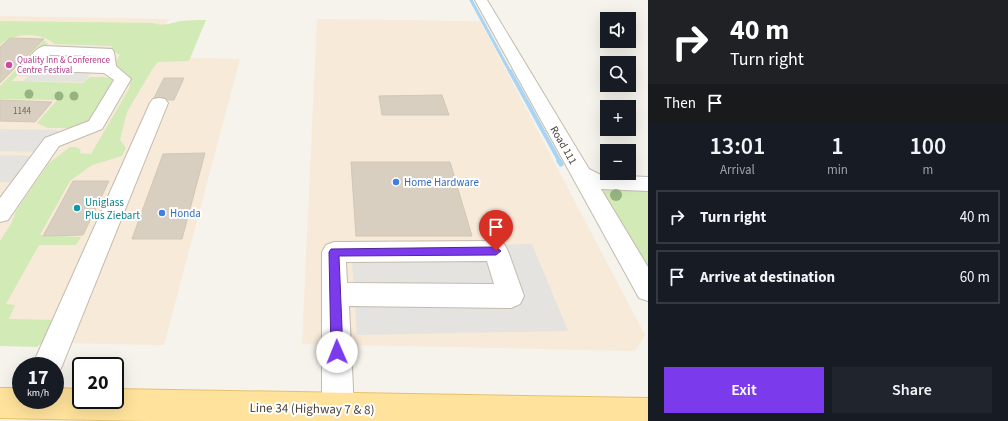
<!DOCTYPE html>
<html lang="en">
<head>
<meta charset="utf-8">
<style>
	:root { --surface:#171b24; --page:#20242c; --text:#f1f3f6; --muted:#9ea1a6; --line:#363941; --accent:#7c3aed }
	body { margin:0; font-family:"Source Sans 3",sans-serif; background:var(--page); color:var(--text); height:100vh; display:flex; flex-direction:column; font-size:15px; white-space:nowrap }
	* { box-sizing:border-box; margin:0 }
	p { font-size:13px; color:var(--muted) }
	.icon { flex:none; width:22px; height:22px; fill:none; stroke:currentColor; stroke-width:2; stroke-linecap:round; stroke-linejoin:round }
	.map { position:relative; flex:1; overflow:hidden }
	.panel { display:flex; flex-direction:column; background:var(--surface); width:360px }
	.panel>* { flex:none }
	.guide { background:#202124; color:#fff; overflow:hidden }
	.tools { position:absolute; left:600px; top:12px; display:grid; gap:8px }
	.tools a { display:grid; place-items:center; width:36px; height:36px; border-radius:0px; background:var(--surface); box-shadow:0 4px 16px #0002; font-size:20px }
	.speed { position:absolute; left:12px; top:357px; display:flex; gap:8px; font-size:20px; font-weight:700; text-align:center }
	.speed>* { display:grid; place-content:center; width:52px; height:52px; border-radius:50%; background:var(--surface); box-shadow:0 4px 16px #0002; line-height:1 }
	.speed small { font-size:10px; font-weight:400 }
	.speed .limit { border:2px solid #111; border-radius:6px; background:#fff; color:#111 }
	.pin { position:absolute; display:grid; place-items:center; width:34px; height:34px; color:#fff; margin:-41px -17px; border-radius:50% 50% 50% 0; rotate:-45deg; box-shadow:0 0 4px #0007 }
	.pin .icon { rotate:45deg }
	.me { position:absolute; width:44px; margin:-22px; rotate:359deg; stroke-linejoin:round; filter:drop-shadow(0 0 3px #0008) }
	.turn { display:flex; align-items:center; gap:14px; height:84px; padding:0 16px; font-size:18px }
	.turn .icon { width:52px; height:52px; stroke-width:2.5 }
	.turn b { display:block; font-size:28px; line-height:34px }
	.then { display:flex; align-items:center; height:38px; padding:0 16px; background:#0003; gap:8px; font-size:15px }
	.eta { display:flex; justify-content:space-evenly; align-items:center; height:68px; text-align:center }
	.eta b { font-size:24px; font-weight:600; line-height:28px }
	.action { display:flex; gap:8px; margin-top:auto; padding:8px 16px }
	.action a { flex:1; height:46px; border-radius:0px; background:var(--accent); color:#fff; font-size:16px; font-weight:600; line-height:46px; text-align:center }
	.action a+a { background:var(--page); color:var(--text) }
	ul { padding:0; list-style:none }
	li { display:flex; align-items:center; gap:12px; height:54px; margin:0 8px 6px; padding:0 8px; border:2px solid var(--line); border-radius:0px }
	li div { flex:1 }
	li b { display:block; font-size:15px }
	li em { font-style:normal }
	main { display:flex; flex:1; min-height:0 }
	.map>svg:first-child { display:block }
</style>
</head>
<body>
<main>
<div class="map">
<svg width="648" height="421" viewBox="0 0 648 421">
	<rect width="100%" height="100%" fill="#f6f3ec"/>
	<path fill="#f7ead8" d="M0,16l169,3 -20,38 91,2 -76,286 -164,-3z
		M317,19l163,2 165,314 -10,16 -333,-7z"/>
	<path fill="#d2eab5" d="M206,20l-17,41 -31,1 -5,6 -26,44 -7,28 6,8 -4,8 -30,9 -22,16 -30,54 41,2 -5,8h-37l-33,59 9,1 -6,14 50,1 -7,14 -15,13 -37,-1v-105l11,-17 5,-13 33,-48 21,-16h7l4,3 -2,3 12,1 39,-67 -1,-10 -15,-13 6,-9 -8,-5v-4l-57,-2c-15,-12 -41,-12 -55,1v-24l153,2c11,4 17,0 28,-2 8,-1 17,-1 25,-1z
		M44,40l4,4 -36,37 71,2 7,-6h14l9,2 4,7 -27,45 -17,-3h-25l-11,-5 20,-23 -57,-1v-13z
		M615,186l33,2v81l-45,-75 2,-5z"/>
	<path fill="#e5e3e0" d="M52,45l60,2 -10,14 -61,-1 -2,3 59,2 -14,17 -61,-1 5,-5h-10l26,-28h7z
		M0,129l59,1 -20,22 -39,-1z
		M0,155l39,1 -21,27 -18,-1z
		M532,244l36,87 -211,4 -6,-88z"/>
	<g fill="none" stroke-linecap="round" stroke-linejoin="round">
		<path stroke="#a9d4f2" stroke-width="3" d="M471,0l39,72"/>
		<path stroke="#a9d4f2" stroke-width="4" d="M510,71l50,91"/>
		<path stroke="#a9d4f2" stroke-width="5" d="M559,161l2,3"/>
	</g>
	<path fill="#d8cfc1" stroke="#d3c7b4" d="M10,38l34,1 -44,44v-36z
		M164,78h20l-10,22h-21z
		M442,95l7,20h-67l-3,-19z
		M0,100l52,2 -17,20 -35,-1z
		M205,153l-23,86h-50l31,-85z
		M351,162h99l22,74h-116z
		M73,181h36l-26,54 -40,1z"/>
	<g fill="none" stroke-linecap="round" stroke-linejoin="round">
		<g stroke="#c2bbae" stroke-width="2">
			<path id="minor" d="M475,0h12l102,169 12,6 47,2v14l-47,-2 47,78v34l-9,-3z
				M44,46l68,3 2,3 2,14 15,13 -29,50 -43,17 -51,74 -8,2v-24l45,-60 44,-17 25,-41 -10,-7 -79,-3 -3,-3c6,-8 13,-19 22,-21zM48,55l52,1v7h-58z
				M159,98l6,1 3,4 -106,263 -5,10 -2,1v-11h-23l118,-263 3,-4z
				M496,241l8,3 4,7 16,45 -4,8 -9,4 -162,-2 5,103 -5,11 -2,1 -20,-1 -5,-11v-157l4,-7 8,-3zM487,261l7,23 -147,-1 -1,-21z"/>
		</g>
		<g stroke="#e6c16a" stroke-width="2">
			<path id="major" d="M0,388h21v12h34v-12l26,1v11h34v-11l533,9v23h-500l-148,-3z"/>
		</g>
		<use href="#minor" fill="#fff" fill-rule="evenodd"/>
		<use href="#major" fill="#ffe39c" fill-rule="evenodd"/>
	</g>
	<g fill="#97b381">
		<circle cx="29" cy="94" r="4.5"/>
		<circle cx="59" cy="96" r="4.5"/>
		<circle cx="74" cy="96" r="4.5"/>
		<circle cx="616" cy="195" r="6"/>
	</g>
	<path fill="#7c3aed" stroke="#51269a" d="M496,247l5,4 -5,4 -157,1 4,96 -2,4 -4,1 -4,-1 -2,-4 -2,-100 2,-3z"/>
	<circle fill="#d1479c" stroke="#fff" stroke-width="1.5" cx="9" cy="65" r="4"/>
	<g fill="#3f7fe0" stroke="#fff" stroke-width="1.5">
		<circle cx="396" cy="182" r="4"/>
		<circle cx="162" cy="213" r="4"/>
	</g>
	<circle fill="#0f9aa8" stroke="#fff" stroke-width="1.5" cx="77" cy="208" r="4"/>
	<g text-anchor="middle" stroke-width="4" stroke-linejoin="round" paint-order="stroke">
		<g font-size="9" fill="#b23c85" stroke="#fff" text-anchor="start">
			<text x="17" y="63">Quality Inn &amp; Conference<tspan x="17" dy="10">Centre Festival</tspan></text>
		</g>
		<g font-size="9" fill="#6e675b">
			<text x="22" y="114">1144</text>
		</g>
		<g font-size="11" fill="#4b4439" stroke="#fff">
			<text transform="translate(564 145) rotate(60)" y="4">Road 111</text>
		</g>
		<g font-size="11" fill="#366cbe" stroke="#fff" text-anchor="start">
			<text x="404" y="186">Home Hardware</text>
			<text x="170" y="217">Honda</text>
		</g>
		<g font-size="11" fill="#0d838f" stroke="#fff" text-anchor="start">
			<text x="85" y="206">Uniglass<tspan x="85" dy="13">Plus Ziebart</tspan></text>
		</g>
		<g font-size="13" fill="#4b4439" stroke="#fff">
			<text transform="translate(312 408) rotate(1)" y="5">Line 34 (Highway 7 &amp; 8)</text>
		</g>
	</g>
</svg>
<div class="tools">
<a><svg class="icon" aria-label="sound" viewBox="0 0 24 24"><path d="M4 9h4l5-4v14l-5-4H4zM17 9q2 3 0 6"/></svg></a>
<a><svg class="icon" aria-label="search" viewBox="0 0 24 24"><circle cx="10" cy="10" r="6"/><path d="M15 15l6 6"/></svg></a>
<a>+</a>
<a>−</a>
</div>
<div class="speed"><div>17<small>km/h</small></div><div class="limit">20</div></div>
<div class="pin" style="left:496px;top:251px;background:#d93025"><svg class="icon" aria-label="arrive" viewBox="0 0 24 24"><path d="M6 21V4h12l-3 4 3 4H6"/></svg></div>
<svg class="me" style="left:337px;top:352px" viewBox="-20 -20 40 40"><circle r="19" fill="#fff"/><path d="M0-13L10 11 0 6-10 11z" fill="#7c3aed"/></svg>
</div>
<section class="panel">
<div class="guide">
<div class="turn"><svg class="icon" aria-label="right" viewBox="0 0 24 24"><path d="M7 20v-9h11M14 6l5 5-5 5"/></svg><div><b>40 m</b>Turn right</div></div>
<div class="then">Then<svg class="icon" aria-label="arrive" viewBox="0 0 24 24"><path d="M6 21V4h12l-3 4 3 4H6"/></svg></div>
</div>
<div class="eta">
<div><b>13:01</b><p>Arrival</p></div>
<div><b>1</b><p>min</p></div>
<div><b>100</b><p>m</p></div>
</div>
<ul>
<li><svg class="icon" aria-label="right" viewBox="0 0 24 24"><path d="M7 20v-9h11M14 6l5 5-5 5"/></svg><div><b>Turn right</b></div><em>40 m</em></li>
<li><svg class="icon" aria-label="arrive" viewBox="0 0 24 24"><path d="M6 21V4h12l-3 4 3 4H6"/></svg><div><b>Arrive at destination</b></div><em>60 m</em></li>
</ul>
<div class="action"><a>Exit</a><a>Share</a></div>
</section>
</main>
</body>
</html>
